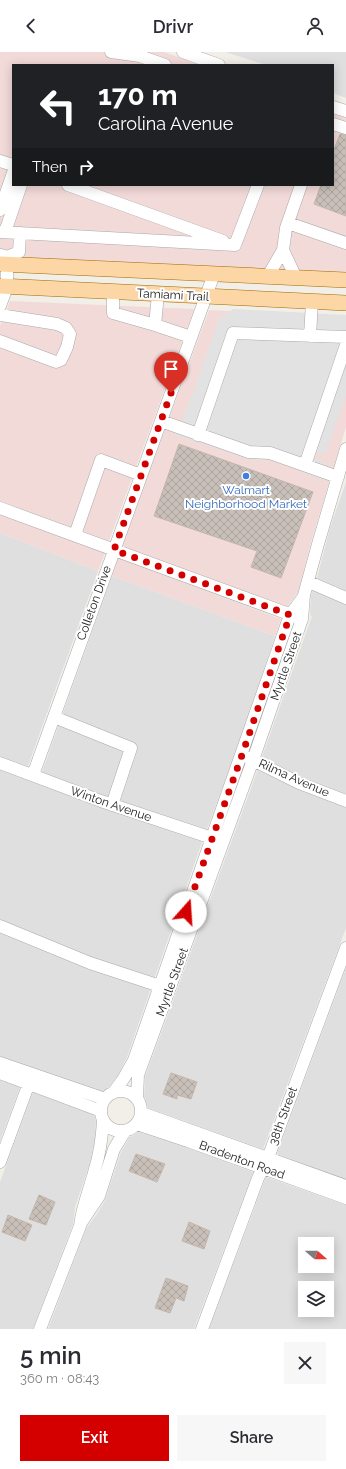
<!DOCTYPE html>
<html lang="en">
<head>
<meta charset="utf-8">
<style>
	:root { --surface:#fff; --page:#f7f7f7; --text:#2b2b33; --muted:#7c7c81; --accent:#d40000 }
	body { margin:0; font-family:Raleway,sans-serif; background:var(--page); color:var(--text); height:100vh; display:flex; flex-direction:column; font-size:15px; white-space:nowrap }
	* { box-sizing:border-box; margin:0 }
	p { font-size:13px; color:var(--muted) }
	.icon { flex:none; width:22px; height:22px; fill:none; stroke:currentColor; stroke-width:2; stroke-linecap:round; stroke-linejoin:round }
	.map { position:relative; height:1277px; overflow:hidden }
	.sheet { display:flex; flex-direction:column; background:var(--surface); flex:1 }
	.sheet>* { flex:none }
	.guide { position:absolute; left:12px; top:12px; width:322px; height:122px; border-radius:0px; box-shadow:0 2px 10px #0003; background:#202124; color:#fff; overflow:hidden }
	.needle { width:26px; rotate:110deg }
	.tools { position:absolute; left:298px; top:1185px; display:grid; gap:8px }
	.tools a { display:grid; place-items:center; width:36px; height:36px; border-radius:0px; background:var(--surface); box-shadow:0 2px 10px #0003; font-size:20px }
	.pin { position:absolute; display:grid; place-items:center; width:34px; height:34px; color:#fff; margin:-41px -17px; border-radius:50% 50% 50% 0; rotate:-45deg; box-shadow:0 0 4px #0007 }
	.pin .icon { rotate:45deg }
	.me { position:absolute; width:44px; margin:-22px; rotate:19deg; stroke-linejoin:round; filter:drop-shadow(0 0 3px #0008) }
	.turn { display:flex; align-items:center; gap:14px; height:84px; padding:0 20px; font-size:18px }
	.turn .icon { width:52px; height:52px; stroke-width:2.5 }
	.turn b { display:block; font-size:28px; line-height:34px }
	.then { display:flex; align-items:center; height:38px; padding:0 20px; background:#0003; gap:8px; font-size:15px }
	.round { display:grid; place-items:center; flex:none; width:42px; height:42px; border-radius:0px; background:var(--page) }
	.overview { display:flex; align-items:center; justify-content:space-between; height:68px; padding:0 20px }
	h1 { font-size:24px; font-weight:600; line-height:30px }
	.primary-button { display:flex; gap:8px; margin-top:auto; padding:8px 20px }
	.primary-button a { flex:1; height:46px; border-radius:0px; background:var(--accent); color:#fff; font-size:16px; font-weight:600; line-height:46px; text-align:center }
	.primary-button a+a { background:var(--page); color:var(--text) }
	header { display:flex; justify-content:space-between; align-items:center; height:52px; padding:0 20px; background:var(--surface); font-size:18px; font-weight:600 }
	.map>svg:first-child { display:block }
</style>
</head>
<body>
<header><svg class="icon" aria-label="back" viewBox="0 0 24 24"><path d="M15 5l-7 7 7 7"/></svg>Drivr<svg class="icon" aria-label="person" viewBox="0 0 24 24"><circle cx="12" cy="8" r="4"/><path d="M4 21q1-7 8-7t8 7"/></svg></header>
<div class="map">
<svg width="346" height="1277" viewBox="0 0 346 1277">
	<defs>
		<pattern id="building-cross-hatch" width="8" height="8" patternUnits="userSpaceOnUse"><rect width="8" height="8" fill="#c7bfb8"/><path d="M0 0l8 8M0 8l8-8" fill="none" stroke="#aba49e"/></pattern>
	</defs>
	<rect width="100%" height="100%" fill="#f2efe9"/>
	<path fill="#e0dfdf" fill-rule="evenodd" d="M225,0h121v46l-13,-5v-28h-67z
		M346,430v109l-29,-13 13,-50z
		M0,481l98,38 -70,195 -28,-10z
		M112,524l163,60 -39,116 -29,77 -104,-34 -61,-23z
		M313,538l33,15v189l-44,-17 -40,-20 50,-141 -2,-1 1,-19z
		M258,717l39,20 49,19v120l-83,221 -115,-41 -4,-11 1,-20z
		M0,718l99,37 103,35 -75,215 -9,18 -10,13 -5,4 -68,-23 -35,-12z
		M346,916v212l-69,-26z
		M0,1028l20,7 -20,54z
		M33,1040l61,23 2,6 -1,20 -6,25 -14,41 -2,17 -40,105h-33v-147z
		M139,1080l47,15 67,25 -59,157h-146l38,-100 11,-15 8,-14 16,-48 9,-15z
		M266,1125l80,28v124h-137zM305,1192h22v22h-22zM305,1236h22v22h-22z"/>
	<path fill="#f2dad9" d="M0,0h164l36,13h-187v120h320v-71l13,4v156l-131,-6 -6,-2v1l-209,-9z
		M10,249l184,8 -85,232 -109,-40v-175z
		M209,258l137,6v111l-35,115 -11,43 -2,7 -11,15 -165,-61z
		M0,462l105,39 -7,18 -98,-38z
		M118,506l163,61 -6,17 -163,-60z"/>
	<path fill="#e2e2e2" d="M233,257l113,6v81l-21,58 -9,-3 -2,5 13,9 -5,15 -49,-21 -22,1 -75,-25 16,-39 27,-77z"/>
	<path fill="url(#building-cross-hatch)" stroke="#c4b6ab" d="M340,82l6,1v81l-32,-12 7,-19h12v-33z
		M179,392l134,48 -32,86 -30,-11 6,-16 -103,-35z
		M171,1021l26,9 -6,17 -14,-4v4l-14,-5z
		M136,1102l29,10 -8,18 -28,-11z
		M39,1143l16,7 -9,23 -17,-6z
		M8,1163l24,10 -7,16 -23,-9z
		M189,1170l21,9 -6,18 -22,-8z
		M166,1226l22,8 -4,15 -8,-3 -6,15 -15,-5z"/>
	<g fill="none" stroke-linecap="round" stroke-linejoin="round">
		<g stroke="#a9a9a9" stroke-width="13">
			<path id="minor" d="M111,0l29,4 25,9
				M183,0l36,13
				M333,55l13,4
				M333,72l13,4
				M0,109l13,4
				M68,133l155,56
				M0,158l13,-37
				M288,171l58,20
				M0,180l235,13 23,-60
				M5,180l16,-47
				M283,198l13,28
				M1,203l6,2 12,-5 1,-19
				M268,224l15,-26 3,-22 15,-43
				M113,240v21l42,12 3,-31
				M0,254l7,-19v-30
				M0,263l57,9 9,4 4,6 -3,13 -6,13 -5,2 -56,-21
				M155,273l36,12
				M310,284l2,-34
				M161,369l88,31 21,1 68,24
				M198,383l35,-102 113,4
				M305,413l41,-120
				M0,456l297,109
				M75,483l26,-75 40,15
				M309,530l37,16
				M54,665l77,31 -19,57
				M247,705l52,26 47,18
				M0,711l101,38 117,39
				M33,723l181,-501
				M0,874l90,37 70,23
				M0,1011l105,36
				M0,1021l101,38
				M101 1059a20 20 0 1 1 40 0a20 20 0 1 1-40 0Z
				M113,1041l11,-15 10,-18c51,-149 105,-296 156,-445l14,-19
				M137,1046l1,-23 115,-315 49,-141 2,-24 14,-51 28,-95
				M142,1061l204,73
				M137,1072l51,17 158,57
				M0,1110l29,-79
				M81,1171l18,-27 15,-47 11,-18
				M40,1277l40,-103c2,-20 10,-37 15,-57 5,-16 7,-32 8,-48
				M202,1277l56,-151 10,-20 78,-210"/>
		</g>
		<g stroke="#a06b00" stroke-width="16">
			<path id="major" d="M0,212l346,16
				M0,234l346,17"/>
		</g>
		<use href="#minor" stroke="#fff" stroke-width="12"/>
		<use href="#major" stroke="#fcd6a4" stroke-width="15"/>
	</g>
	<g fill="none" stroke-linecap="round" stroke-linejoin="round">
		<path stroke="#d40000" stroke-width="7" stroke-dasharray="0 12.6" d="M171,341l-57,157 176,65 -48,140 -56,157"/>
	</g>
	<circle fill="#3f7fe0" stroke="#fff" stroke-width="1.5" cx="246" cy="424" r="4"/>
	<g text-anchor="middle" stroke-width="4" stroke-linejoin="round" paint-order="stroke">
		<g font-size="12" fill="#222" stroke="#fff">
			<text transform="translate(173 243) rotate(3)" y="4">Tamiami Trail</text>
			<text transform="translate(94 551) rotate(-70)" y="4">Colleton Drive</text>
			<text transform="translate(286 614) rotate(-71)" y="4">Myrtle Street</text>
			<text transform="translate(294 726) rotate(24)" y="4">Rilma Avenue</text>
			<text transform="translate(111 752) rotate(19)" y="4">Winton Avenue</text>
			<text transform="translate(172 930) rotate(-70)" y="4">Myrtle Street</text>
			<text transform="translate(283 1064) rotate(-70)" y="4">38th Street</text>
			<text transform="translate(242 1108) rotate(20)" y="4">Bradenton Road</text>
		</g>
		<g font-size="12" fill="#366cbe" stroke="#fff">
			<text x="246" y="442">Walmart<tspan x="246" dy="14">Neighborhood Market</tspan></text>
		</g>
	</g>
</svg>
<div class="tools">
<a><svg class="needle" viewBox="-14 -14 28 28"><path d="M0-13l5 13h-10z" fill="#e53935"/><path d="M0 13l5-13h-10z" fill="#7c7c81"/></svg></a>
<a><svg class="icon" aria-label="layers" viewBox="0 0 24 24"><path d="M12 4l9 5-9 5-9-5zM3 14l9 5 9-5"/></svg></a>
</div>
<div class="pin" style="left:171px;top:341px;background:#d93025"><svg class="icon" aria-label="arrive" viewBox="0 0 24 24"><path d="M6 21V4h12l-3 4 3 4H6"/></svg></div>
<svg class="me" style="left:186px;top:860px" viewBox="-20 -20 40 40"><circle r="19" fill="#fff"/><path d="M0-13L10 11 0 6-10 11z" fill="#d40000"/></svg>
<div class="guide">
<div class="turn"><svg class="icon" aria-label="left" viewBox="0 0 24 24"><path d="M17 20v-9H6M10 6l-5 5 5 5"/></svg><div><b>170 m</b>Carolina Avenue</div></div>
<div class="then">Then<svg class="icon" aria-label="right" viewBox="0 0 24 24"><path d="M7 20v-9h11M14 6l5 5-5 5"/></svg></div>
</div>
</div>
<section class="sheet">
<div class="overview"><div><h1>5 min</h1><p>360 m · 08:43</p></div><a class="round"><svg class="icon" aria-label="close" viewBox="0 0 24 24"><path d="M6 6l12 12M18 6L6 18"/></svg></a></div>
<div class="primary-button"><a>Exit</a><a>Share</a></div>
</section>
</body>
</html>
